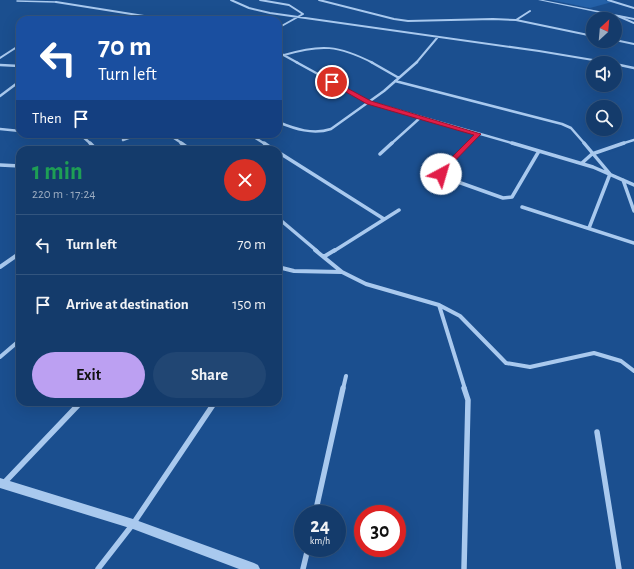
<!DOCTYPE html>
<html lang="en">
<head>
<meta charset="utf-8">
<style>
	:root { --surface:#143b6b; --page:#214673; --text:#f1f3f6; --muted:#9dadc1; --line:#33557e; --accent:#bca0f2 }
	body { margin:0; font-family:"Alegreya Sans",sans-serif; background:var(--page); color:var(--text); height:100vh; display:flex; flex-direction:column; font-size:15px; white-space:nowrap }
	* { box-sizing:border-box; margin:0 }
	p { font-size:13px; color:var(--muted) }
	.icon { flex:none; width:22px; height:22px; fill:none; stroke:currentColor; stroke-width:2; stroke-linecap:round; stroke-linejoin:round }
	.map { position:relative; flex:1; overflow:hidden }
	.details { position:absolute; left:16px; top:146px; width:266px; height:260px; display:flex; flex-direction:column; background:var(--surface); border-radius:12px; box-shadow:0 4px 16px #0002,0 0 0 1px var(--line) }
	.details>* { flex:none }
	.top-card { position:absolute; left:16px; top:16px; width:266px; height:122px; border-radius:12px; box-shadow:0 4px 16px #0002,0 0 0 1px var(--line); background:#1a4fa0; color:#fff; overflow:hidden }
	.needle { width:26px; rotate:26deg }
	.tools { position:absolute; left:586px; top:12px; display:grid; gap:8px }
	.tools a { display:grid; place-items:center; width:36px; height:36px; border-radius:50%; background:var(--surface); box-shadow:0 4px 16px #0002,0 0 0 1px var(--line); font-size:20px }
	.speed { position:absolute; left:294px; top:505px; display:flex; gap:8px; font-size:20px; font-weight:700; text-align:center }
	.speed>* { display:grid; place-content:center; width:52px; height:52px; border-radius:50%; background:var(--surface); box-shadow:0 4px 16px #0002,0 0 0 1px var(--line); line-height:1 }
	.speed small { font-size:10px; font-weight:400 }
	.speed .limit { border:6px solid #d22; background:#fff; color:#111 }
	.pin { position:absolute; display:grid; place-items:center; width:34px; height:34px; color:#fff; margin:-17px; border:2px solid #fff; border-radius:50%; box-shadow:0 1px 4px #0007 }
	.me { position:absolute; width:44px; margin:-22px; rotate:39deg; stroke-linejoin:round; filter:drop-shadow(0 0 3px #0008) }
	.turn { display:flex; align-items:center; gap:14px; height:84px; padding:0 16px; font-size:18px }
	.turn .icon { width:52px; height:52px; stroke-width:2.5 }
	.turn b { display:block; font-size:28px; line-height:34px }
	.then { display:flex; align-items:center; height:38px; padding:0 16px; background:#0003; gap:8px; font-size:15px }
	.round { display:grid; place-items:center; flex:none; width:42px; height:42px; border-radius:21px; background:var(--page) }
	.summary { display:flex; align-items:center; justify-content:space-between; height:68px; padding:0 16px }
	h1 { font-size:24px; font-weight:700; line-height:30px; color:#1e9e55 }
	.action { display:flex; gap:8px; margin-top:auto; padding:8px 16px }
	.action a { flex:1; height:46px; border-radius:24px; background:var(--accent); color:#111; font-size:16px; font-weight:700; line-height:46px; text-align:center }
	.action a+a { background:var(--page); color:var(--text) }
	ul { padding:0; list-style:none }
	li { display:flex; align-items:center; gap:12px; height:60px; padding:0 16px; border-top:1px solid var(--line) }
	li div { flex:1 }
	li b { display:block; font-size:15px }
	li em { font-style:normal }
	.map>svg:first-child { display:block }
</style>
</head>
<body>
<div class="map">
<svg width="634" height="569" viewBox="0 0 634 569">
	<rect width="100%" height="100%" fill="#1b4f8f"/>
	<path fill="#2461a8" d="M551,0h54l7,2 -22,6z"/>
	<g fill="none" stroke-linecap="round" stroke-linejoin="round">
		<path stroke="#a9c9ee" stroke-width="1.5" d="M17,1l39,1"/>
		<path stroke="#a9c9ee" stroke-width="2" d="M231,0l18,8 21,5 269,38 72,12
			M260,0l29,5 14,9 -25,14
			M319,0l75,19 14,2 85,-2 23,1 77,16
			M608,0l26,8
			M56,2l113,18
			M618,16l16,7
			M516,20l14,-9
			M615,40l19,4
			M278,52l20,11
			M284,55c37,-11 54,-10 89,8
			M0,58l20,-13
			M416,63l21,-25"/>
		<path stroke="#a9c9ee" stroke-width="2.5" d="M296,62l73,40 146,42
			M371,62l28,16
			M605,62l6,1
			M615,64l19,4
			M0,65l20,1
			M395,81l167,43 9,4 14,16
			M0,96l20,-15
			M278,122c17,7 35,13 53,7l53,-38 33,-29
			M0,129l20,2
			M66,134l16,2 9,8
			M168,134l15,10
			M249,134l16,10
			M123,140l16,-6
			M391,144l30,-27
			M468,144l10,-10
			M621,144l13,-4"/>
		<path stroke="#a9c9ee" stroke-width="3.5" d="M90,143l7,7
			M181,143l10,7
			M264,143l10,7
			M469,143l-28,29 3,5 59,21 9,-1 27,-46
			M512,143l81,24 41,18
			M584,143l26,31 -21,54
			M278,152l106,67
			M380,154l12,-11
			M582,163l10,-9 32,-11
			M0,165l20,1
			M623,180l11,31
			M522,207l112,36
			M278,218l39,33
			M334,251l65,-41"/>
		<path stroke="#a9c9ee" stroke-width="4" d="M315,250l27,22 24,12 73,21 21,11 46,47 24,4 64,-14 27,8 13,10
			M325,256l10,-6
			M0,267l20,-14
			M278,267l16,4 48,1
			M439,305l26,84
			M0,357l20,-17
			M343,389l3,-13"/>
		<path stroke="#a9c9ee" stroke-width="5.5" d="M597,432l22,137
			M3,484l78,-82
			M315,514l28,-126
			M98,569l35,-45 82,-122
			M303,569l5,-21
			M464,569l4,-169 -4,-12"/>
		<path fill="#a9c9ee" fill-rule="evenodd" d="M538,0h5l91,18v2z
			M0,478l133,41 121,44 4,2 2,4h-21l-106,-40 -133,-41z"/>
	</g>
	<path fill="#e11d48" stroke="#92132f" d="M330,81h4l37,20 110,33 -37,38v4h-5l-1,-5 36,-36 -107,-31 -37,-21z"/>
</svg>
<div class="tools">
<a><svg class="needle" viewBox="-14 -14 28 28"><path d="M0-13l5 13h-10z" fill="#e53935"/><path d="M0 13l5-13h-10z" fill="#9dadc1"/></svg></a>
<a><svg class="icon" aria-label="sound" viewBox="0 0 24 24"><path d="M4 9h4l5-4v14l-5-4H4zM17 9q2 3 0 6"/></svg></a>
<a><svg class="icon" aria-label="search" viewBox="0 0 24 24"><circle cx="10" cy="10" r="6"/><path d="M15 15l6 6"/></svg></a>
</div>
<div class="speed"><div>24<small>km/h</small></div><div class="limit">30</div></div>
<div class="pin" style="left:332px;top:82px;background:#d93025"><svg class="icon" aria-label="arrive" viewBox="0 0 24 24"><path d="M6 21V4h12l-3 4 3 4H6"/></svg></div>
<svg class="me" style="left:441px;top:174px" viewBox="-20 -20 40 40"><circle r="19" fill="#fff"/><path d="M0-13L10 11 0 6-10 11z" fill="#e11d48"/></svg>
<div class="top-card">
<div class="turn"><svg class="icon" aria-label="left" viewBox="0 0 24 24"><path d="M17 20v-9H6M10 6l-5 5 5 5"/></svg><div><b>70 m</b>Turn left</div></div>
<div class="then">Then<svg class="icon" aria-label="arrive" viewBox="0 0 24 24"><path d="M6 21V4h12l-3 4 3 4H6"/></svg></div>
</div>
<section class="details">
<div class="summary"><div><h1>1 min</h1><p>220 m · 17:24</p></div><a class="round" style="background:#d93025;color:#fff"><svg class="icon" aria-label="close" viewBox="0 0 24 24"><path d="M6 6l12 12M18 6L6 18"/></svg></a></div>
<ul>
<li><svg class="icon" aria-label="left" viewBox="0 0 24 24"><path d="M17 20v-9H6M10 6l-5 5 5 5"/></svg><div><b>Turn left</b></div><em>70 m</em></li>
<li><svg class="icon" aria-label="arrive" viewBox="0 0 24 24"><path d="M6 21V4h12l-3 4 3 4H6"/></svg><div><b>Arrive at destination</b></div><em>150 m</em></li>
</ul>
<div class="action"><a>Exit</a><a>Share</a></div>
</section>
</div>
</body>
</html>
